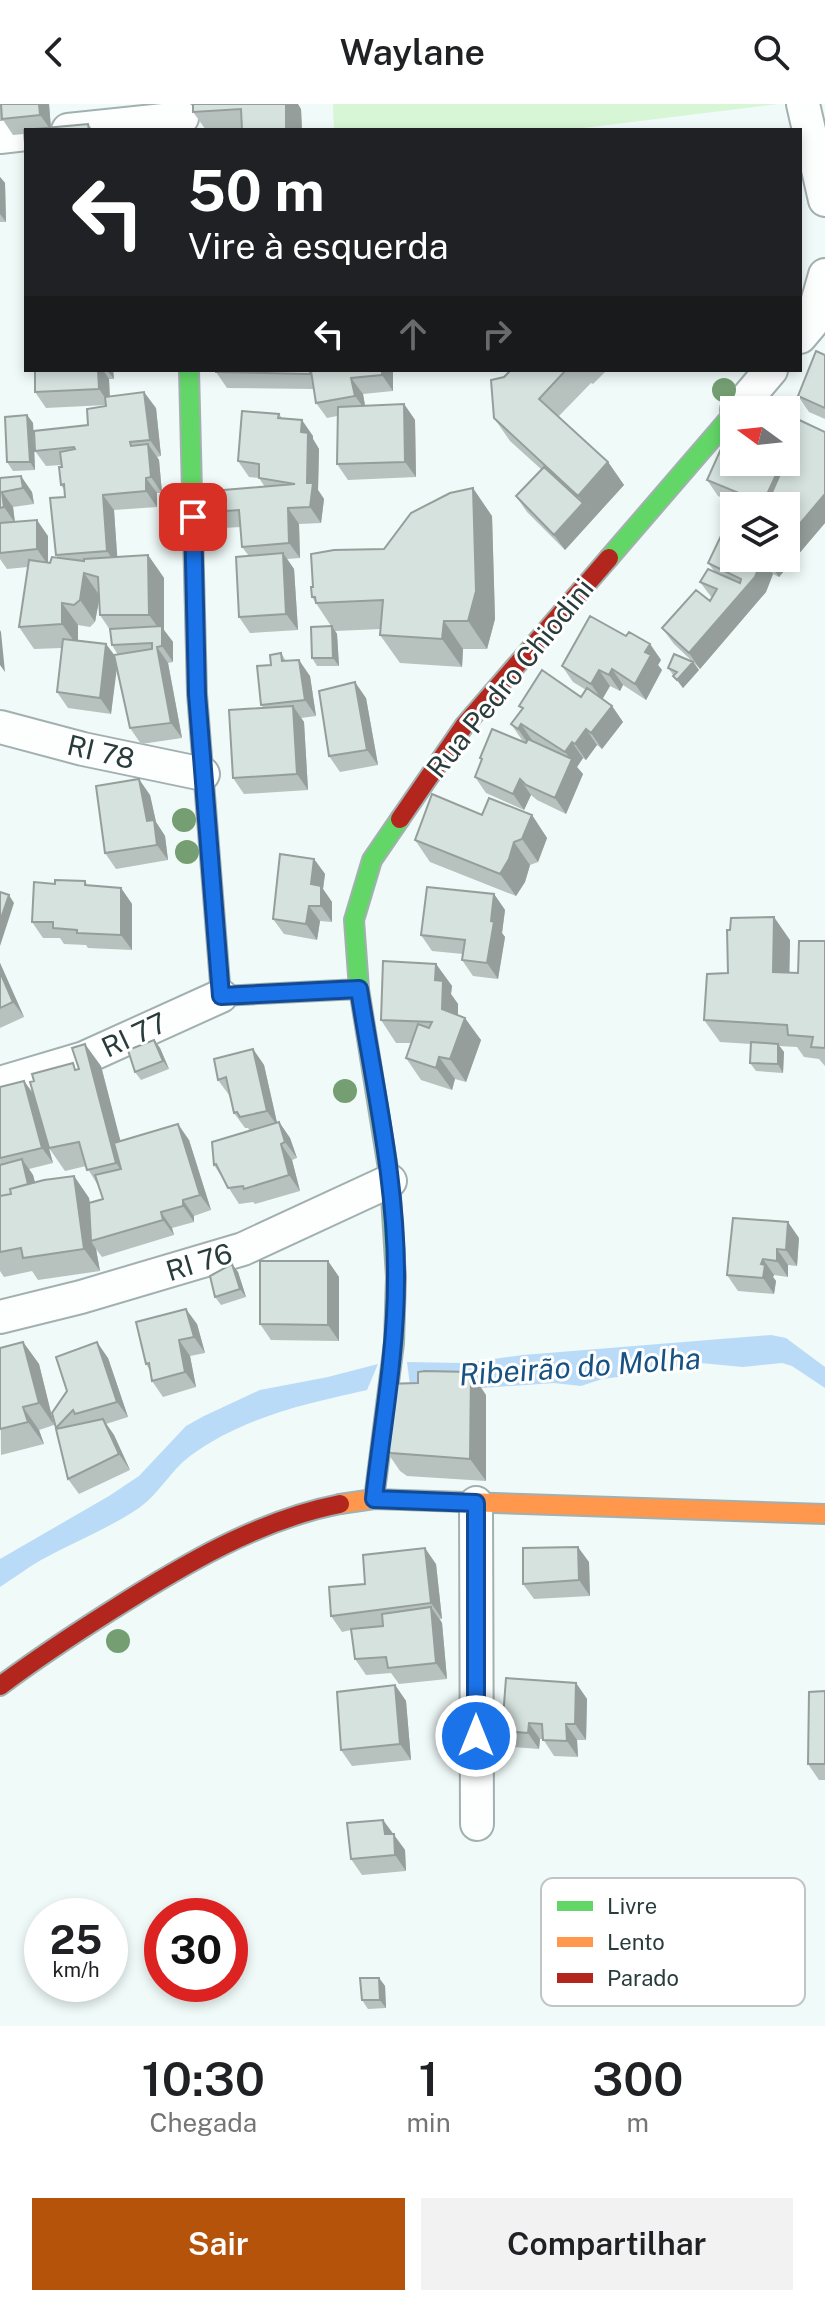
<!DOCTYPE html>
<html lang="pt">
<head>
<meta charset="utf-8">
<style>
	:root { --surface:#fff; --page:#f2f2f2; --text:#202124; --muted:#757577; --accent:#b45309 }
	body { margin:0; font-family:"Public Sans",sans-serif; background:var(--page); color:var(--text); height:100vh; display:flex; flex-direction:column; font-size:30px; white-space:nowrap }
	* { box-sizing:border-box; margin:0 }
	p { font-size:26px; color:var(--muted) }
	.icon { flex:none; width:44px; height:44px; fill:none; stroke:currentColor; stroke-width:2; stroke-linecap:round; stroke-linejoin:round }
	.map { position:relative; height:1922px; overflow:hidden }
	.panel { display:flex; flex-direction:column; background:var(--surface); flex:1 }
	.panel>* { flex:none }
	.hud { position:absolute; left:24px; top:24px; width:778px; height:244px; border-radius:0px; box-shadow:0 4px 12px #0003; background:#202124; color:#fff; overflow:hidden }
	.needle { width:52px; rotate:285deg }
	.buttons { position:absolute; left:720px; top:292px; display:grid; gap:16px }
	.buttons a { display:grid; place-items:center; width:80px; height:80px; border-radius:0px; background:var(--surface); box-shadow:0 4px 12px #0003; font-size:40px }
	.speed { position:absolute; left:24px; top:1794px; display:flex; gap:16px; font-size:40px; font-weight:700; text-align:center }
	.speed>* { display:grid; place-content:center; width:104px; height:104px; border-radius:50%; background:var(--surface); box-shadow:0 4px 12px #0003; line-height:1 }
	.speed small { font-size:20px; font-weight:400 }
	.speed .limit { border:12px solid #d22; background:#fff; color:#111 }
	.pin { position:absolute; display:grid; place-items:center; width:68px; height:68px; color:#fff; margin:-34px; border-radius:16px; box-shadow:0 4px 12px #0006 }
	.me { position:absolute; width:88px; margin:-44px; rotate:0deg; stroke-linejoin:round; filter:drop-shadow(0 0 6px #0008) }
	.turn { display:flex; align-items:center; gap:28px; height:168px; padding:0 32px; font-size:36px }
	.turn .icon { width:104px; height:104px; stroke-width:2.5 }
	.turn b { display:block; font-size:56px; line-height:68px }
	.lanes { display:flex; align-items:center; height:76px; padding:0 32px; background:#0003; justify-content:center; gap:40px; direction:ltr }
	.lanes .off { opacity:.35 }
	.eta { display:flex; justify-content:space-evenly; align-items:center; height:136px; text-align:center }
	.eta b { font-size:48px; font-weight:600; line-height:56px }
	.cta { display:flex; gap:16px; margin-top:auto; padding:16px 32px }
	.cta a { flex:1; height:92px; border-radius:0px; background:var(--accent); color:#fff; font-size:32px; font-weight:600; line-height:92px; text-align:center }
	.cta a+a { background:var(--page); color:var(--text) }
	header { display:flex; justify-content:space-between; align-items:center; height:104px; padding:0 32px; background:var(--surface); font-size:36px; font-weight:600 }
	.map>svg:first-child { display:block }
</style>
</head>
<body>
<header><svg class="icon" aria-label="back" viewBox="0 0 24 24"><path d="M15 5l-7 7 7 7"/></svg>Waylane<svg class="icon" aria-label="search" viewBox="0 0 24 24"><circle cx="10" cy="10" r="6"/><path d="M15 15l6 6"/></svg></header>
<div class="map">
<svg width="825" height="1922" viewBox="0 0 825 1922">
	<rect width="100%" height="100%" fill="#effaf9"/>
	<path fill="#d7f6d6" d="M333,0h445l-211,26h-233z"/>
	<path fill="#b9dbf8" d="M771,1231l15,3 39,29v21l-33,-22 -10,-3 -39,4 -53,-5 -13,5 -36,1 -15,8 -24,3 -21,7 -27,-3 -143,10 -4,-31 56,1 60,-8z
		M378,1260l-11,26c-62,14 -124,27 -177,66 -19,14 -31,38 -51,52 -31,21 -66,34 -98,52 -14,8 -27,18 -41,27v-28l109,-63 30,-20 47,-50 18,-10 56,-26 68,-13z"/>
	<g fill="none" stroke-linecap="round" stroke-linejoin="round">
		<g stroke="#a2b0af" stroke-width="36">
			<path id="street" d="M803,0l22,96
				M68,26l114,-12
				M0,33l26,-3
				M800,233l11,-13 14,-49
				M737,306l34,-40
				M0,623l83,22 120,25
				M0,979l84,-25 137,-62
				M0,1213l81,-20 162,-48 147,-68
				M476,1399l1,321"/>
		</g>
		<g stroke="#a2b0af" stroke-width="22">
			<path id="fast" d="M189,266l8,324 24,302 138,-7
				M609,454l125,-145
				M374,1395l20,-156 2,-66 -6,-96 -31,-192 -5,-69 18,-60 28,-41"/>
		</g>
		<g stroke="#a2b0af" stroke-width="22">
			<path id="slow" d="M340,1400l34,-5 451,15"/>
		</g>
		<g stroke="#a2b0af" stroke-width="22">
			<path id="jam" d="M400,715l64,-93 145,-168
				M0,1582c36,-27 74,-52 112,-76 71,-45 146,-90 228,-106"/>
		</g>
		<use href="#street" stroke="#fdfefe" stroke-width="32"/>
		<use href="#fast" stroke="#63d668" stroke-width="18"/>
		<use href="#slow" stroke="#ff974d" stroke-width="18"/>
		<use href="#jam" stroke="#b3261e" stroke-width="18"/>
	</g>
	<g fill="#759e72">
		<circle cx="724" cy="286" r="12"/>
		<circle cx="184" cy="716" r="12"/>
		<circle cx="187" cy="748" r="12"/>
		<circle cx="345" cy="987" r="12"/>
		<circle cx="118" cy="1537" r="12"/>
	</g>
	<path fill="#b7c2bf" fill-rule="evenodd" d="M0,0h49l2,23 37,-3 5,6h-67l-2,4 -11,1 -10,-15h-3z
		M193,0l108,5 1,21h-96l-13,-18z
		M0,73l5,6 1,39h-6z
		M825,251v64l-16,-7 -11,-16z
		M35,266h78l1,9h-5l1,17 46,12 5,48 -4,1 2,3 3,33h-5v14l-43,3 3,47 31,-2 16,23v52l9,12v20l-5,1 14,75 -41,6 -11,-16 -14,-60 -5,46 -43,-6 -11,-16 5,-44 -28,1 -15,-22 9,-60 -21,2 -7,-10v-81l32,14 2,12 -21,3 2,15 33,14v26l2,1 8,-5 -2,-3 9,-58v-6l-4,-6v-20l-15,1 -11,-15 53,-26 18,-19v-1l-60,3 -11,-16zM99,494l1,17 10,15 2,15 6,10h-4l-8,-11 -28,-4v-15l12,2 5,-5z
		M393,266v21l-30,3 2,12 39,-2 11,16 1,57 -68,3 -11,-16v-48l-10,2 -11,-15 -2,-14 -87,-1 -11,-16z
		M511,266h96l-14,14 -2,-1 -33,34 50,45 16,23 -59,65 -38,-38 -11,-16 26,-26 -32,-29 -16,-23z
		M279,310l3,4 31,18v3l6,10 -1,41 6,9 -3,24 -22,1 1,34 -13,1 7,10 4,61 -48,3 -11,-16 10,-61 -7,-9 -2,-20 -16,1 -12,-16 53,-25 -6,-9 -10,-1 -11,-16z
		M27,311l6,8 2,47 -22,1 -6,-9z
		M825,328v91l-46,54 -6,-3 -7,18 -66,77 -6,-6 5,7 -16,18 -15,-20 24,-7 -18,-17 -12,-16 48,-27 2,-3 -12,-16 15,-10 -7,-9 26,-44 52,39v-52h-44l-24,-10 -11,-16 27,-18h52z
		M492,412l3,103 -8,30h-24l-1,18 -62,-4 -20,-28 1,-6 -46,2 2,3 2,32h-22l-5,-8 19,-32 -19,-29 1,-10 71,-38z
		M626,532l24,8 11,16 -3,5 4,5 -16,30 -23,-15 -3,6 -10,-5 -8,13 10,7 11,16 -21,27 -5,-4 -11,15 -3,-2 -6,9 6,7 -17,40 -29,-14 -6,-5 -7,15 -38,-17 -11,-16 7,-16 -2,-3 46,-15 -4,-3 -11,-16 11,-15 -3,-3 62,-9 5,-7 -13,-8 -11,-16z
		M281,549l5,8 24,15 6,40 -15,2 3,4 4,68 -64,4 -11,-16 31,-70 -3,-3 10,-40z
		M366,594l12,67 -38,7 -11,-16z
		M150,691l6,27 9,14 3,24 -52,9 -11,-16z
		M482,711h50l15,23 -9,24 -8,3 -5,17 -9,14 -86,-34 -15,-22z
		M314,755l11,15 -2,15 9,13v20l-12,-1 -3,19 -33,-6 -11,-15z
		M85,777l3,5 33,2 11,16v46l-44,-2 -2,-3 -22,-1 -4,-6h-17l-11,-16 23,-38z
		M494,790l11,16 -3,23 3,4 -7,42 -25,-3 -11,-16 1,-6 -31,-3 -11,-16z
		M790,836l-1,33h9l27,-32v125l-6,-7 -15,-2 -7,-10 -18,-1 5,6 -1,21 -27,-2 -6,-8 1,-19 -31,-2 -16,-22 24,-47z
		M0,859l24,54 -24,11z
		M436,860l16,22 -1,8 7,10v11l23,25 -15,42 -11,-3 -3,11 -31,-10 -15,-22 5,-15h-15l-15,-23z
		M154,936l6,8 9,21 -28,11 -6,-8z
		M253,945l11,16 13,58 2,-1 11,16 7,20 -5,2 8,31 -45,13 -2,-2 -14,2 -25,-39 36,-34 -2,-3h-3l-11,-15 -5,-18 -11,-15z
		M101,962l19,75 69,-1 22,70 -17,6v6l-22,6 2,7 -72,22 -6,-8 4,22 -62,9 -6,-9 -28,6 -4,-6v-184l24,-6 10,13 44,-25zM45,1031l4,13 16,23 21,-5 13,21 4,12 -13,4 -1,-5 -15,-22 -39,6 -2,-7 -4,-6 24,-6z
		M799,1134l-2,28 -9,-1v12l-14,-2 -1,2 3,4 -2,13 -36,-3 -11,-16z
		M328,1157l11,16v64l-68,-1 -11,-16z
		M232,1160l6,8 8,25 -25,8 -6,-8z
		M197,1220l8,29 -15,3 6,31 -33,10 -11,-16 -2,-10 -4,-7z
		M23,1238l16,22 15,61 -15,5 5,14 -43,11 -1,-107z
		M108,1254l20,59 -22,7 8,11 16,35 -51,24 -11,-15 -16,-66 15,-22z
		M486,1291v86l-79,-5 -7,-5 -15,-22z
		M589,1458l1,34 -56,3 -11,-15z
		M436,1460l6,55h-2l2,4 5,56 -48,5 -8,-11 -25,2 -11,-16 -4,-29 -9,2 -11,-16 34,-32z
		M576,1579l11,16 -1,41h-9l1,17 -24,-1 -11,-17h-3l-1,10 -26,-2 -11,-16z
		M395,1581l11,16 5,59 -59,6 -11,-16z
		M825,1587v89h-6l-11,-16z
		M383,1716l22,30 1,21 -44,4 -11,-16z
		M379,1874l6,8 1,22 -18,1 -6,-9z"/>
	<path fill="#959e9b" d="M39,0h10l2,26 -11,-15z
		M286,0h12l3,5 1,21h-16z
		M0,73l5,6 1,39 -6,-8z
		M98,266h5l6,9 1,26 -11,-16z
		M107,266h6l1,9z
		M382,266h11v21l-11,-16z
		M351,274l12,16 3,17 -11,-15z
		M144,288l12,16 5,48 -11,-16z
		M404,300l11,16 1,57 -11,-15z
		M27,311l6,8 2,47 -5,-8z
		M302,316l11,16v3l6,10 -1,41 6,9 -3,24 -11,-16 -9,-75z
		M148,340l11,16 3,33 -11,-16z
		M608,358l16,23 -30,33 -16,-22z
		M781,360l11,16 -12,26h-16l-1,-3z
		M21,372l11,16 2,12 -11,-16z
		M146,374l11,15v14l-11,-16z
		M473,384l19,28 3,103 -8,30 -19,-28z
		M2,388l11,15 2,16 -11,-16z
		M825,390v29l-46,54 -11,-16 3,-3h15v-18z
		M103,391l11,15 4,57 -11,-16z
		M583,399l11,15 -29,32 -11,-15z
		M288,404l11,16 1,34 -11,-15z
		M37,416l11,16v29l-11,-16z
		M283,449l11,16 4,61 -12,-16z
		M148,451l16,23v52l9,12v20l-11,-16v-13l-13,-18z
		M762,454l11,16 -7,18 -66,77 -11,-16z
		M84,469l16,23 -5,26 -15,-22z
		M62,499l16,22v22l-16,-23z
		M444,517l19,28 -1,18 -20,-28z
		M332,522l5,8 2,32 -6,-8z
		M0,526l1,2 4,40 -5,-7z
		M106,540l12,16 -7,54 -11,-16z
		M650,540l11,16 -3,5 4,5 -16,30 -11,-16 10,-32z
		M157,543l11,16 14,75 -11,-15z
		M299,556l11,16 6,40 -11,-16z
		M693,558l6,8 -16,18 -6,-8z
		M612,565l11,16 -3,6 -11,-16z
		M599,566l11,16 -8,14 -11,-16z
		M355,578l11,16 12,67 -11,-15z
		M293,602l11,16 4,68 -11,-16z
		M612,602l11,16 -21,27 -11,-16z
		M521,620l11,16 -3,5 -11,-16z
		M586,625l11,16 -11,15 -11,-16z
		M572,638l11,16 -6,9 6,7 -17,40 -11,-16 16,-38 -6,-8z
		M139,675l11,16 6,27 9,14 3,24 -11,-15 -10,-24z
		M520,675l11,16 -7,15 -11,-16z
		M532,711l15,23 -9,24 -16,-23z
		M514,738l16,23 -5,17 -9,14 -16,-22z
		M314,755l11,15 -2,15 9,13v20l-11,-16 -10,-22z
		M121,784l11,16v46l-11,-15z
		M494,790l11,16 -3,23 3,4 -7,42 -11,-16 4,-42z
		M9,791l5,8 -14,43v-25z
		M309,802l11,15 -3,19 -11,-16z
		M774,813l16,23 -1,55 -16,-23z
		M0,859l24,54 -11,-15 -13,-30z
		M436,860l16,22 -1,8 7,10v27l-16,-22 -7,-29z
		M465,914l16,22 -15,42 -16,-23z
		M154,936l6,8 9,21 -6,-8z
		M85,940l16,22 31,119 -16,-22z
		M778,940l6,8 -1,21 -5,-9z
		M253,945l11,16 14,62 -11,-16z
		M439,953l16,22 -3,11 -16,-22z
		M24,977l11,16 18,66 -11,-15z
		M279,1018l11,16 7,20 -12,-16z
		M178,1020l11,16 22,70 -11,-15z
		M281,1040l11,16 8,31 -11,-16z
		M22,1055l11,16 8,32 -11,-16z
		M74,1072l15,22 6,42 -4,1 5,8 4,22 -16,-22z
		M183,1096l11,16v6l-11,-16z
		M161,1108l11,16 2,7 -11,-15z
		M788,1118l11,16 -2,28 -11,-16z
		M777,1145l11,16v12l-11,-16z
		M763,1155l11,16 -1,2 3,4 -2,13 -11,-16 -2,-14z
		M328,1157l11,16v64l-11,-16z
		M232,1160l6,8 8,25 -6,-8z
		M186,1205l11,15 8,29 -11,-16z
		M179,1236l11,16 6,31 -11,-15z
		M23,1238l16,22 15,61 -15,-22z
		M97,1238l11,16 20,59 -11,-15z
		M471,1268l15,23v86l-16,-22z
		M23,1303l16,23 5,14 -16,-22z
		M103,1315l11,16 16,35 -11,-16z
		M578,1443l11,15 1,34 -11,-16z
		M425,1444l11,16 6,55 -11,-16z
		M431,1503l11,16 5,56 -11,-16z
		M576,1579l11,16 -1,41 -11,-16z
		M395,1581l11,16 5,59 -11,-16z
		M529,1619l11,16 -1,10 -11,-16z
		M566,1620l11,16 1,17 -11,-16z
		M383,1716l22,30 1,21 -11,-16 -10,-21z
		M379,1874l6,8 1,22 -6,-8z"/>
	<path fill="#d5e2de" stroke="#959e9b" stroke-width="2" d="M1,0h38l1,11 -38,4z
		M193,0h93v26h-44l-1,-21 -48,3z
		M88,20l1,6h-63v27l-2,-27z
		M816,247l9,4v53l-27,-12z
		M35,266h63l1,19 -64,3z
		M216,266h94v4l-94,-2z
		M314,266h68v5l-31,3 4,18 -39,7 -5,-32z
		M511,266h55l-27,29 69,63 -30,34 -84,-78 -3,-38 13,-3z
		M144,288l6,48 -20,2 1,4 17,-2 3,33 -5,1v13l-43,4 4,56 -51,4 -6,-57 15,-1 -1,-13 -3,1 -2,-18h3l-2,-15 15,-3 -1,-2 -39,4 -1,-20 54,-6 -1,-16 19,-3 -1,-9z
		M404,300l1,58 -68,2 1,-57z
		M242,307l37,3 -1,4 24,2 -1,12 7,1 -1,50h6l-3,24 -22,1 1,35 -47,4 -3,-37 -27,2v-21l83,-7 -36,-6v-14l-21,-3z
		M27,311l3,47h-23l-2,-45z
		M795,314l30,14v62l-39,46v-34h-20l18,-41 -3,-1 -18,39 -56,-23 18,-40 9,4v18h52v-24z
		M544,363l39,36 -29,32 -38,-39z
		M21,372l2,12 -21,4 2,15 -4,1v-30z
		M473,384l3,103 -8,30h-24l-2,18 -62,-4 3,-35 -67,3 -1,-6h-3l-1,-10h2l-2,-33 23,-4 50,-1 27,-36 39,-20z
		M730,413l4,2v39h37l-3,3 -6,-3 -7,19 -66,76 -27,-25 34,-38 14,11 7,-12 -17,-7 8,-13 32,14 1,-4 -33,-16z
		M37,416v29l-37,4v-30z
		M283,449l3,61 -47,3 -3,-60z
		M148,451l1,60h-49l-2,-38 -14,-4 -4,27 -6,5 -12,-2v21l-43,3 10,-67 21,3 2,-6 32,4v-2z
		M590,512l36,20 3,-4 21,12 -5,8 6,3 -16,29 -23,-15 -3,6 -10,-5 -8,14 -29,-18z
		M162,522v20l-5,1 14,76 -41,5 -16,-73 38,-6v-6l-40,2 -2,-16z
		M332,522l1,32h-21l-1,-31z
		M63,535l43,5 -6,54 -43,-6z
		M281,549l1,8 17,-1 6,40 -44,5 -4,-39 14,-1 -1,-10z
		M674,550l19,8 -16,18 -4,-4 4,-4 -9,-4z
		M542,566l39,27 6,-9 25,18 -21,27 -5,-4 -11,15 -3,-2 -7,10 -44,-28 -3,5 -7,-5 12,-16 -4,-2z
		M355,578l12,68 -38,6 -10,-65z
		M293,602l4,68 -64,4 -4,-68z
		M492,625l34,14 2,-4 44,20 -17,39 -29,-13 -6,-6 -7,15 -38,-17 7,-18 -2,-1z
		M139,675l8,42 7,-1 3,25 -52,8 -9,-67z
		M432,690l50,21 7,-17 43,17 -10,24 -8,3 -5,17 -9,15 -85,-34z
		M280,750l34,5 -3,25 10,2v20h-12l-3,18 -33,-5z
		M55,776l30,1v4l36,3v47l-44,-2v-3l-24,-2v-6h-21l2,-40 21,2z
		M427,783l67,7 -3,27 3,1 -7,41 -25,-3 3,-20 -44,-5z
		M0,788l9,3 -9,26z
		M774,813l-1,55 25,1 1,-32h26v107l-14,-1 2,-10 -25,-2 -1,-10 -83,-5 3,-46 21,-1 -1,-43h3l1,-12z
		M383,857l53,3 -1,16 8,1 -1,28 23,9 -15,41 -11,-2 -3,11 -30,-10 12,-34 11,4 3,-6 -51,-2z
		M0,868l13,30 -13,6z
		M154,936l9,21 -28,11 -7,-22z
		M751,938l27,2v20l-28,-1z
		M85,940l31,119 -29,7 -8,-28 -30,6 -19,-66 4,-1 -2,-7 41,-11 2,7 4,-1 -7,-21z
		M253,945l14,62 -27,6 -3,-5 -3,1 -8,-36 -8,3 -4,-21z
		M24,977l18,67 -42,10v-71z
		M279,1018l6,20 -4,2 8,31 -45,14 -1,-3 -15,2 -12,-24 -2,1 -2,-23z
		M178,1020l22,71 -17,5v6l-22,6 2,8 -72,21 -2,-38 14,-4 -8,-24 26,-6 -7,-26z
		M22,1055l6,25 -18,5 1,5 -11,2v-31z
		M74,1072l10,73 -61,9 -2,-10 -21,4v-56l11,-2 -1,-5 34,-9z
		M733,1114l55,4 -2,28 -9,-1v12l-14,-2 -2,5 4,1 -2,13 -36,-3z
		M260,1157h68v64l-68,-1z
		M232,1160l8,25 -25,8 -5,-21z
		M186,1205l8,28 -15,3 6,32 -33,9 -3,-18 -3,1 -10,-42z
		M23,1238l16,61 -16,4 5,15 -28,7v-81z
		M97,1238l20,60 -42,12 -2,-4 -17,18 -4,-15 15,-22 -11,-34z
		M425,1267l46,1 -1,87 -79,-6 -6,-4 -1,-65 34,-1v-11z
		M103,1315l16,35 -51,25 -12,-50z
		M578,1443l1,33 -56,4v-36z
		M425,1444l6,55 -100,13 -2,-29 36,-3 -2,-29z
		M431,1503l5,56 -48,5 -2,-11 -31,2 -4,-30 32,-3 -1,-12z
		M506,1574l70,5 -1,41h-9l1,17 -24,-1 -1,-16 -13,-1 -1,10 -26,-2z
		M395,1581l5,59 -59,6 -4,-58z
		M825,1587v73h-17l1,-72z
		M383,1716l2,14h9l1,21 -44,4 -4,-36z
		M360,1874h19l1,22h-18z"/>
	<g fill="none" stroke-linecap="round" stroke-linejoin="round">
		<g stroke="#114b97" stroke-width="20">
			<path id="route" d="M193,413l4,177 24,302 138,-7c15,96 38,194 37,291 0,74 -14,147 -22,219l102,4v233"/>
		</g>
		<use href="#route" stroke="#1a73e8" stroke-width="14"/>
	</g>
	<g text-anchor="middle" stroke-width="6" stroke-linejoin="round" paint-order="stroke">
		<g font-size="28" fill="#293c3c" stroke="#fff">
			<text transform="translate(510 574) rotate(-51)" y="10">Rua Pedro Chiodini</text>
			<text transform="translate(101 648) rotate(13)" y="10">RI 78</text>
			<text transform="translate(134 931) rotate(-25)" y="10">RI 77</text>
			<text transform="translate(199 1158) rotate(-17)" y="10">RI 76</text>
		</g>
		<g font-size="30" font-style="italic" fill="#175282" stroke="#fff">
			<text transform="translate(580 1263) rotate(-4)" y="10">Ribeirão do Molha</text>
		</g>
	</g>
	<rect x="541" y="1774" width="264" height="128" rx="12" fill="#fff" stroke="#bfc4c4" stroke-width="2"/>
	<rect x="557" y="1797" width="36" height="10" fill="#63d668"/>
	<rect x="557" y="1833" width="36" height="10" fill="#ff974d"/>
	<rect x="557" y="1869" width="36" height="10" fill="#b3261e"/>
	<g font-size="22" fill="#293c3c">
		<text x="607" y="1810">Livre</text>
		<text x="607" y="1846">Lento</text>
		<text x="607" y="1882">Parado</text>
	</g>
</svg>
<div class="buttons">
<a><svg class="needle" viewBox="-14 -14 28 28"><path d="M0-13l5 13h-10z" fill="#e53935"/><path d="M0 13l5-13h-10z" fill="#757577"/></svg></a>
<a><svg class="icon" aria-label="layers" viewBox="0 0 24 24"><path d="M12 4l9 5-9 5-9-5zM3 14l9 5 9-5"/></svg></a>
</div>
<div class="speed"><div>25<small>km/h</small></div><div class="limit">30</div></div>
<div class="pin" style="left:193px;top:413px;background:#d93025"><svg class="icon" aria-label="arrive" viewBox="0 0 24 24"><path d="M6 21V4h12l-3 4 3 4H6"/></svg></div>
<svg class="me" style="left:476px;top:1632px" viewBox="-20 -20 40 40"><circle r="17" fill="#1a73e8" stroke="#fff" stroke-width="3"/><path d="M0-11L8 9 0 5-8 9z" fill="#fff"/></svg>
<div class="hud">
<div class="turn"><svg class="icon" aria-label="left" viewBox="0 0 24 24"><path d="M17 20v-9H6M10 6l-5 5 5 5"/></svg><div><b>50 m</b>Vire à esquerda</div></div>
<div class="lanes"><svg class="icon" aria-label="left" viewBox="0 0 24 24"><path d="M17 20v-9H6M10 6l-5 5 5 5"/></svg><svg class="icon off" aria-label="ahead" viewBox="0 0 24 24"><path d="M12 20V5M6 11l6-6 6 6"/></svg><svg class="icon off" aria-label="right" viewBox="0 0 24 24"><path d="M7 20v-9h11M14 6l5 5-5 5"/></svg></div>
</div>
</div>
<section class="panel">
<div class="eta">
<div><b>10:30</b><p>Chegada</p></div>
<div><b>1</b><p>min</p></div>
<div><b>300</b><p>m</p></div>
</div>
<div class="cta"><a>Sair</a><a>Compartilhar</a></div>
</section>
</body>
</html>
